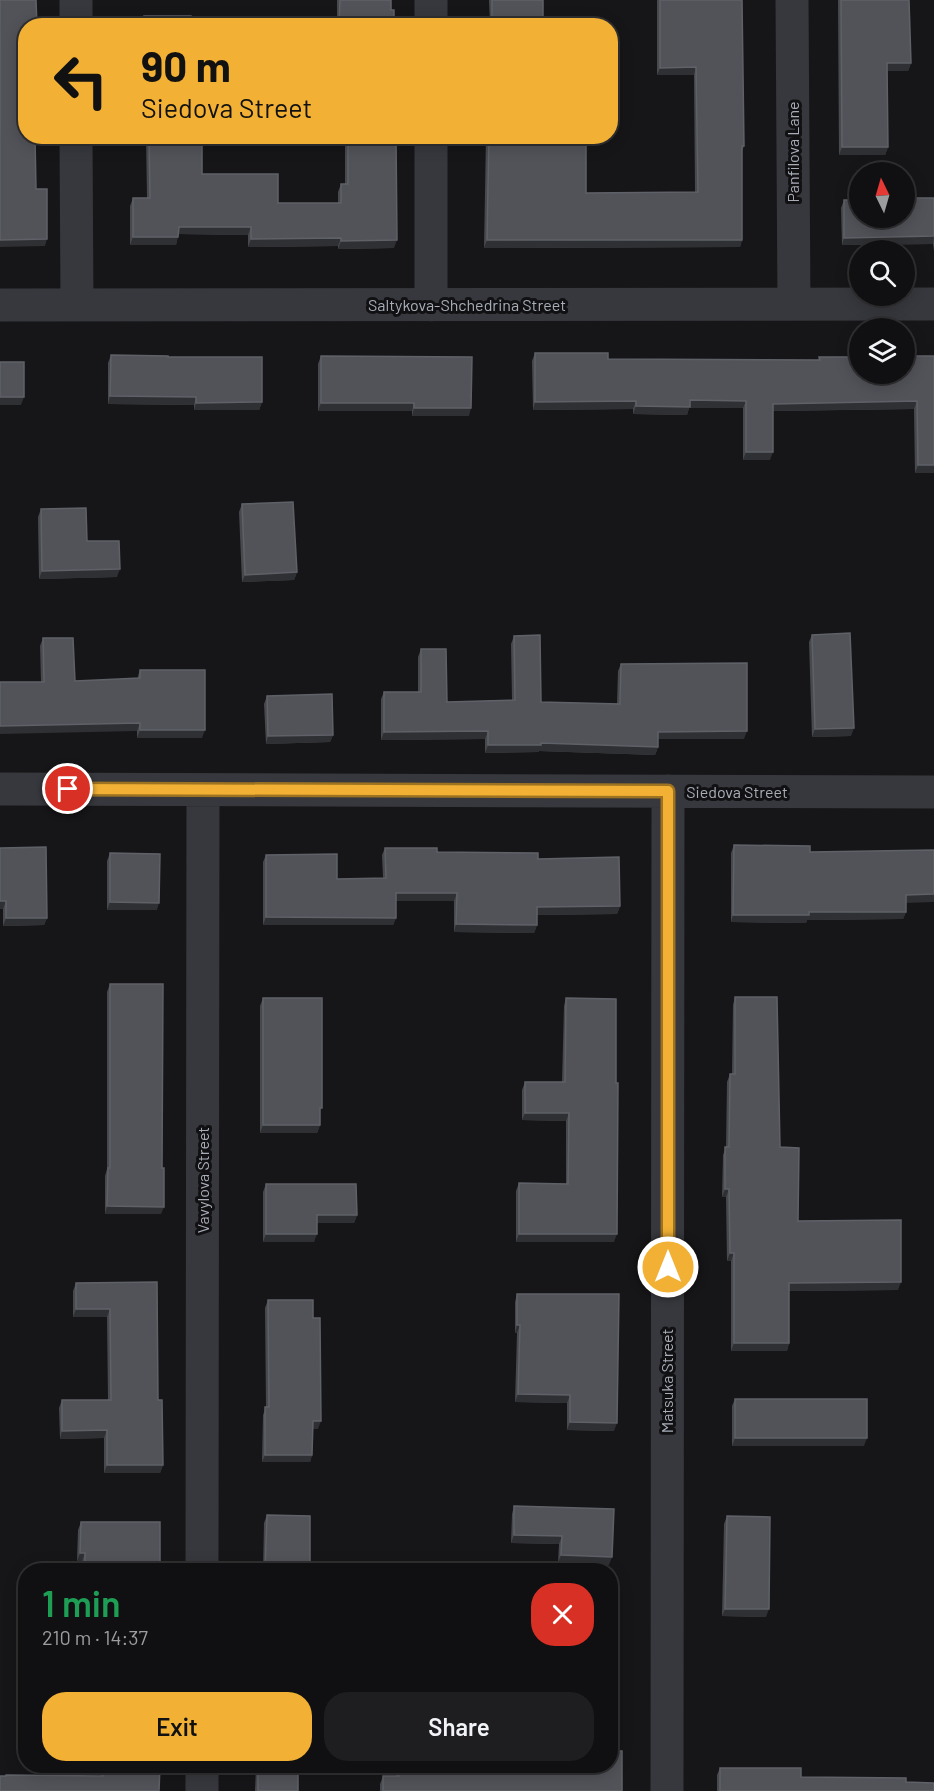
<!DOCTYPE html>
<html lang="en">
<head>
<meta charset="utf-8">
<style>
	:root { --surface:#101012; --page:#1e1e20; --text:#f1f3f6; --muted:#9c9d9f; --line:#303032; --accent:#f2b134 }
	body { margin:0; font-family:Barlow,sans-serif; background:var(--page); color:var(--text); height:100vh; display:flex; flex-direction:column; font-size:22px; white-space:nowrap }
	* { box-sizing:border-box; margin:0 }
	p { font-size:20px; color:var(--muted) }
	.icon { flex:none; width:33px; height:33px; fill:none; stroke:currentColor; stroke-width:2; stroke-linecap:round; stroke-linejoin:round }
	.map { position:relative; flex:1; overflow:hidden }
	.side { position:absolute; left:18px; top:1563px; width:600px; height:210px; display:flex; flex-direction:column; background:var(--surface); border-radius:24px; box-shadow:0 3px 15px #0003,0 0 0 2px var(--line) }
	.side>* { flex:none }
	.guide { position:absolute; left:18px; top:18px; width:600px; height:126px; border-radius:24px; box-shadow:0 3px 15px #0003,0 0 0 2px var(--line); background:#f2b134; color:#111; overflow:hidden }
	.needle { width:39px; rotate:355deg }
	.fabs { position:absolute; left:849px; top:162px; display:grid; gap:12px }
	.fabs a { display:grid; place-items:center; width:66px; height:66px; border-radius:50%; background:var(--surface); box-shadow:0 3px 15px #0003,0 0 0 2px var(--line); font-size:30px }
	.pin { position:absolute; display:grid; place-items:center; width:51px; height:51px; color:#fff; margin:-26px; border:3px solid #fff; border-radius:50%; box-shadow:0 2px 6px #0007 }
	.me { position:absolute; width:66px; margin:-33px; rotate:0deg; stroke-linejoin:round; filter:drop-shadow(0 0 4px #0008) }
	.turn { display:flex; align-items:center; gap:21px; height:126px; padding:0 24px; font-size:27px }
	.turn .icon { width:78px; height:78px; stroke-width:2.5 }
	.turn b { display:block; font-size:42px; line-height:51px }
	.round { display:grid; place-items:center; flex:none; width:63px; height:63px; border-radius:24px; background:var(--page) }
	.headline { display:flex; align-items:center; justify-content:space-between; height:102px; padding:0 24px }
	h1 { font-size:36px; font-weight:600; line-height:45px; color:#1e9e55 }
	.primary-button { display:flex; gap:12px; margin-top:auto; padding:12px 24px }
	.primary-button a { flex:1; height:69px; border-radius:24px; background:var(--accent); color:#111; font-size:24px; font-weight:600; line-height:69px; text-align:center }
	.primary-button a+a { background:var(--page); color:var(--text) }
	.map>svg:first-child { display:block }
</style>
</head>
<body>
<div class="map">
<svg width="934" height="1791" viewBox="0 0 934 1791">
	<rect width="100%" height="100%" fill="#161618"/>
	<g fill="none" stroke-linecap="round" stroke-linejoin="round">
		<path stroke="#37383d" stroke-width="33" d="M76,0v26
			M431,0v26
			M792,0l2,304
			M76,136l1,169
			M431,136v169
			M0,305l934,-1
			M0,789l934,3
			M202,1570l1,-780
			M202,1791v-25
			M667,1791l1,-1000"/>
	</g>
	<path fill="#47494d" d="M337,0h54v10l3,16h-57z
		M489,0h54v26h-53z
		M657,0h85l2,146 -2,5v89l-2,7 -256,1 2,-112h100v57l109,-1 -1,-117h-37z
		M838,0h71l2,63 -3,8h-21l1,76 -3,8h-46z
		M144,16l47,10h-49z
		M146,136h56v38l76,29h60v-11l3,-8h4v-48h51l-2,112 -56,1v-3l-90,1v-12l-70,-1 -2,11h-46v-39l3,-8h14z
		M934,198v53l-1,-7 -91,1 -1,-37 3,-8z
		M535,353l73,6 210,1 1,-3 115,-1v117h-19l-1,-64 -141,2 -3,49h-27v-52h-54l-2,7 -54,-1v-5l-100,1 -1,-49z
		M111,355l57,2 94,45 -3,8h-65v-5l-86,-1v-41z
		M321,356l148,60h-57v-5h-94v-47z
		M242,504l55,68 -3,8 -52,2 -3,-70z
		M41,509l46,32 30,36 -78,2 -1,-62z
		M812,635l39,101 -39,1 -3,-95z
		M514,636l27,66 76,2 1,-33 3,-7 123,75h-86v8l-3,8 -116,-4v1l-54,1v-14l-104,1v-41l3,-7h34v-35l3,-8 26,53 65,-2 -1,-56z
		M43,638l32,43 62,-2 3,-9 62,68h-65v-7l-96,-49 -1,-36z
		M267,696l66,39 -3,7 -64,2 -2,-40z
		M734,845l76,7 96,51v9l-3,7 -96,1 -1,3 -75,-1v-69z
		M0,848l47,70 -3,7 -41,1v-17h-3z
		M385,848l153,11 82,47 -3,8 -80,1v10l-3,8 -80,-1v-31h-58v17l-3,7h-130v-63l3,-7 71,24 46,-1 -1,-23z
		M110,853l47,57h-50v-49z
		M110,984l52,184 -1,46h-56v-38l2,-7v-177z
		M735,997l45,150 18,74 100,69 -109,1v52l-2,8h-56v-90h-4l-1,-64h-4l1,-42 3,-8 1,-65 3,-8h2l1,-69z
		M263,998l57,116v11l-3,8h-57v-127z
		M566,998l48,244h-98v-51l3,-8 47,1v-63l-44,-1v-30l3,-8h37l2,-76z
		M266,1184l91,31 -3,8h-37l-3,19h-51v-50z
		M157,1282l1,118 5,65 -3,8h-56v-35l-44,1 -1,-31 3,-8h46l-1,-83h-34v-26l3,-8z
		M517,1294l97,137 -47,-1v-27l-52,-1 2,-69h-2v-31z
		M268,1300l45,18 5,111h-5l-1,26 -2,7h-48l1,-47 3,-8 -1,-99z
		M735,1399l129,47h-132v-40z
		M514,1506l95,59 -51,-2 1,-19 -48,-1 1,-29z
		M267,1515l43,55h-47l1,-47z
		M727,1516l39,101 -44,-1 2,-92z
		M81,1522l79,48h-78v-9h-5l1,-31z
		M100,1766h60l-60,10z
		M256,1766h42v25h-43z
		M396,1766h214l12,25h-242v-7l3,-8h13z
		M720,1768l81,9 105,5 28,9h-217v-16z"/>
	<path fill="#2f3033" d="M887,63h24l-3,8h-24z
		M696,67l-2,8h-37l3,-7z
		M842,147h46l-3,8h-46z
		M179,227h72l-3,8 -72,-1z
		M934,236l-1,8 -91,1 2,-7z
		M133,237h45l-2,8h-46z
		M341,238l-3,8 -90,1 3,-8z
		M47,239l-2,7 -45,1v-7z
		M397,240l-3,8 -56,1 3,-8z
		M487,240h255l-2,7 -256,1z
		M110,396l86,1 -2,8 -86,-1z
		M0,397h24l-3,8h-21z
		M690,400l56,1 -3,7h-54l-2,7 -54,-1 3,-8z
		M636,401l-3,8 -100,1 2,-8z
		M917,401l-3,8 -144,2 3,-7z
		M262,402l-3,8h-65l2,-7z
		M321,403h93l-2,8h-94z
		M414,408h57l-2,8h-57z
		M746,452h27l-3,8h-27z
		M918,465h16v8h-19z
		M120,569l-3,8 -78,2 3,-8z
		M297,572l-3,8 -52,2 3,-7z
		M140,723l-3,8 -137,3v-8z
		M854,728l-3,8 -39,1 3,-8z
		M140,730h65l-3,8h-65z
		M488,731l-3,8 -104,1 3,-8z
		M747,731l-3,8h-89l3,-7z
		M333,735l-3,7 -64,2 2,-8z
		M541,743l117,4 -3,8 -116,-4v1l-54,1 3,-8z
		M396,893h61l-3,8h-61z
		M934,894v8l-31,1 3,-8z
		M0,901h6l-3,8h-3z
		M110,902l49,1 -2,7h-50z
		M620,906l-3,8 -82,1 2,-8z
		M809,912h97l-3,7 -96,1 -1,3 -75,-1 2,-7z
		M266,917l130,1 -3,7h-130z
		M6,918h41l-3,7 -41,1z
		M456,924l81,1 -3,8 -80,-1z
		M525,1113h44l-3,8 -44,-1z
		M263,1125h57l-3,8h-57z
		M725,1189h4l-3,8h-4z
		M107,1206l57,1 -3,7h-56z
		M317,1215h40l-3,8h-40z
		M266,1234h51l-3,8h-51z
		M519,1234h98l-3,8h-98z
		M730,1253h4l-3,8h-4z
		M901,1282l-3,8 -112,1 3,-8z
		M76,1309h34l-3,8h-34z
		M517,1325h3l-3,8h-2z
		M734,1343h55l-2,8h-56z
		M518,1394l52,1 -3,8 -52,-1z
		M313,1421h8l-3,8h-8z
		M570,1422l47,1 -3,8 -47,-1z
		M107,1430l-3,8 -44,1 2,-8z
		M735,1438h132l-3,8h-132z
		M265,1455h47l-2,7h-48z
		M107,1465h56l-3,8h-56z
		M514,1535l48,1 -3,8 -48,-1z
		M80,1553h5l-3,8h-5z
		M561,1555l51,2 -3,8 -51,-2z
		M725,1609h44l-3,8 -44,-1z"/>
	<path fill="#525359" stroke="#5f6168" stroke-width="1.5" d="M0,0h36l1,26h-11v110h9l1,53h11v50l-47,1z
		M340,0h51v10h3v16h-55z
		M492,0h51v26h-51z
		M660,0h82l2,146h-2v94h-255l2,-104h97v57l112,-1 -2,-125 -36,1z
		M841,0h68l2,63h-24l1,84h-46z
		M144,16h47v10h-47z
		M149,136h53v38h76v29h63v-19h7v-48h48l1,104 -56,1v-3l-90,1v-12h-72l-1,10h-45v-39h17z
		M904,198h30v38l-90,2v-38h16v18h44z
		M535,353h73v6l212,1 -1,-3h41v17h44v-18h30v109h-16l-1,-64 -144,3v48h-27v-51l-56,-1v7l-54,-1v-5l-101,1z
		M111,355l57,1v1h94v45l-66,1v-6l-86,-1z
		M321,356l151,1 -1,51h-57v-5h-93z
		M0,362h24v35h-24z
		M293,502l4,70 -52,3 -3,-71z
		M86,508l1,33h32l1,28 -78,2 -1,-62z
		M850,633l4,95 -39,1 -3,-94z
		M540,635l1,67 79,2 1,-40 126,-1v68l-89,1v15l-117,-4v2h-53v-14l-104,1v-40h37v-43h25l1,53 68,-2 -1,-64z
		M43,638h30l2,43 65,-3v-8h65v60h-65v-7l-140,3v-44h44z
		M332,694l1,41 -65,1 -1,-40z
		M734,845l76,1v6l124,-2v44l-28,1v17h-97v3h-76z
		M46,847l1,71h-41v-17h-6v-53z
		M385,848h52v4l101,1v6l81,-2 1,49 -83,1v18l-81,-1 1,-31h-61v25l-130,-1v-62l71,-1v25l49,-1z
		M110,853l50,1 -1,49 -49,-1z
		M110,984h53l-1,184h2v39l-57,-1 1,-38h2z
		M735,997h42l3,150 19,1 -1,73 103,-1v62l-112,1v60h-55v-90h-4l-1,-64h-4v-42h4l1,-73h5z
		M263,998h59v110h-2v17h-57z
		M566,998l50,1v84h2l-1,151h-98v-51l49,1 1,-71h-44v-31h40z
		M266,1184h90l1,31h-40v19h-51z
		M157,1282l1,118h4l1,65h-56v-35l-45,1v-31h49l-1,-91h-34v-26z
		M517,1294h102l-2,129 -47,-1v-27l-52,-1 2,-69h-3z
		M268,1300h45v18h7l1,103h-8l-1,34h-47v-48h4z
		M735,1399h132v39h-132z
		M514,1506l100,3 -2,48 -51,-2 1,-19 -48,-1z
		M267,1515l43,1v54h-45z
		M727,1516l43,1 -1,92h-44z
		M81,1522h79v48h-75v-17h-5z
		M610,1613h2l-1,57h-1z
		M610,1751h12v40h-239v-15h16v-10h211z
		M103,1766h57l-1,25h-159v-15h6v-1l97,1z
		M258,1766h40v25h-40z
		M720,1768h81v9l105,1v4l28,1v8h-214z"/>
	<g fill="none" stroke-linecap="round" stroke-linejoin="round">
		<g stroke="#9d7322" stroke-width="15">
			<path id="route" d="M68,789l600,2v476"/>
		</g>
		<use href="#route" stroke="#f2b134" stroke-width="10"/>
	</g>
	<g text-anchor="middle" stroke-width="6" stroke-linejoin="round" paint-order="stroke">
		<g font-size="16" fill="#a8adb8" stroke="#111113">
			<text transform="translate(793 152) rotate(-90)" y="6">Panfilova Lane</text>
			<text x="467" y="311">Saltykova-Shchedrina Street</text>
			<text x="737" y="798">Siedova Street</text>
			<text transform="translate(203 1180) rotate(-90)" y="6">Vavylova Street</text>
			<text transform="translate(667 1381) rotate(-90)" y="6">Matsuka Street</text>
		</g>
	</g>
</svg>
<div class="fabs">
<a><svg class="needle" viewBox="-14 -14 28 28"><path d="M0-13l5 13h-10z" fill="#e53935"/><path d="M0 13l5-13h-10z" fill="#9c9d9f"/></svg></a>
<a><svg class="icon" aria-label="search" viewBox="0 0 24 24"><circle cx="10" cy="10" r="6"/><path d="M15 15l6 6"/></svg></a>
<a><svg class="icon" aria-label="layers" viewBox="0 0 24 24"><path d="M12 4l9 5-9 5-9-5zM3 14l9 5 9-5"/></svg></a>
</div>
<div class="pin" style="left:68px;top:789px;background:#d93025"><svg class="icon" aria-label="arrive" viewBox="0 0 24 24"><path d="M6 21V4h12l-3 4 3 4H6"/></svg></div>
<svg class="me" style="left:668px;top:1267px" viewBox="-20 -20 40 40"><circle r="17" fill="#f2b134" stroke="#fff" stroke-width="3"/><path d="M0-11L8 9 0 5-8 9z" fill="#fff"/></svg>
<div class="guide">
<div class="turn"><svg class="icon" aria-label="left" viewBox="0 0 24 24"><path d="M17 20v-9H6M10 6l-5 5 5 5"/></svg><div><b>90 m</b>Siedova Street</div></div>
</div>
<section class="side">
<div class="headline"><div><h1>1 min</h1><p>210 m · 14:37</p></div><a class="round" style="background:#d93025;color:#fff"><svg class="icon" aria-label="close" viewBox="0 0 24 24"><path d="M6 6l12 12M18 6L6 18"/></svg></a></div>
<div class="primary-button"><a>Exit</a><a>Share</a></div>
</section>
</div>
</body>
</html>
